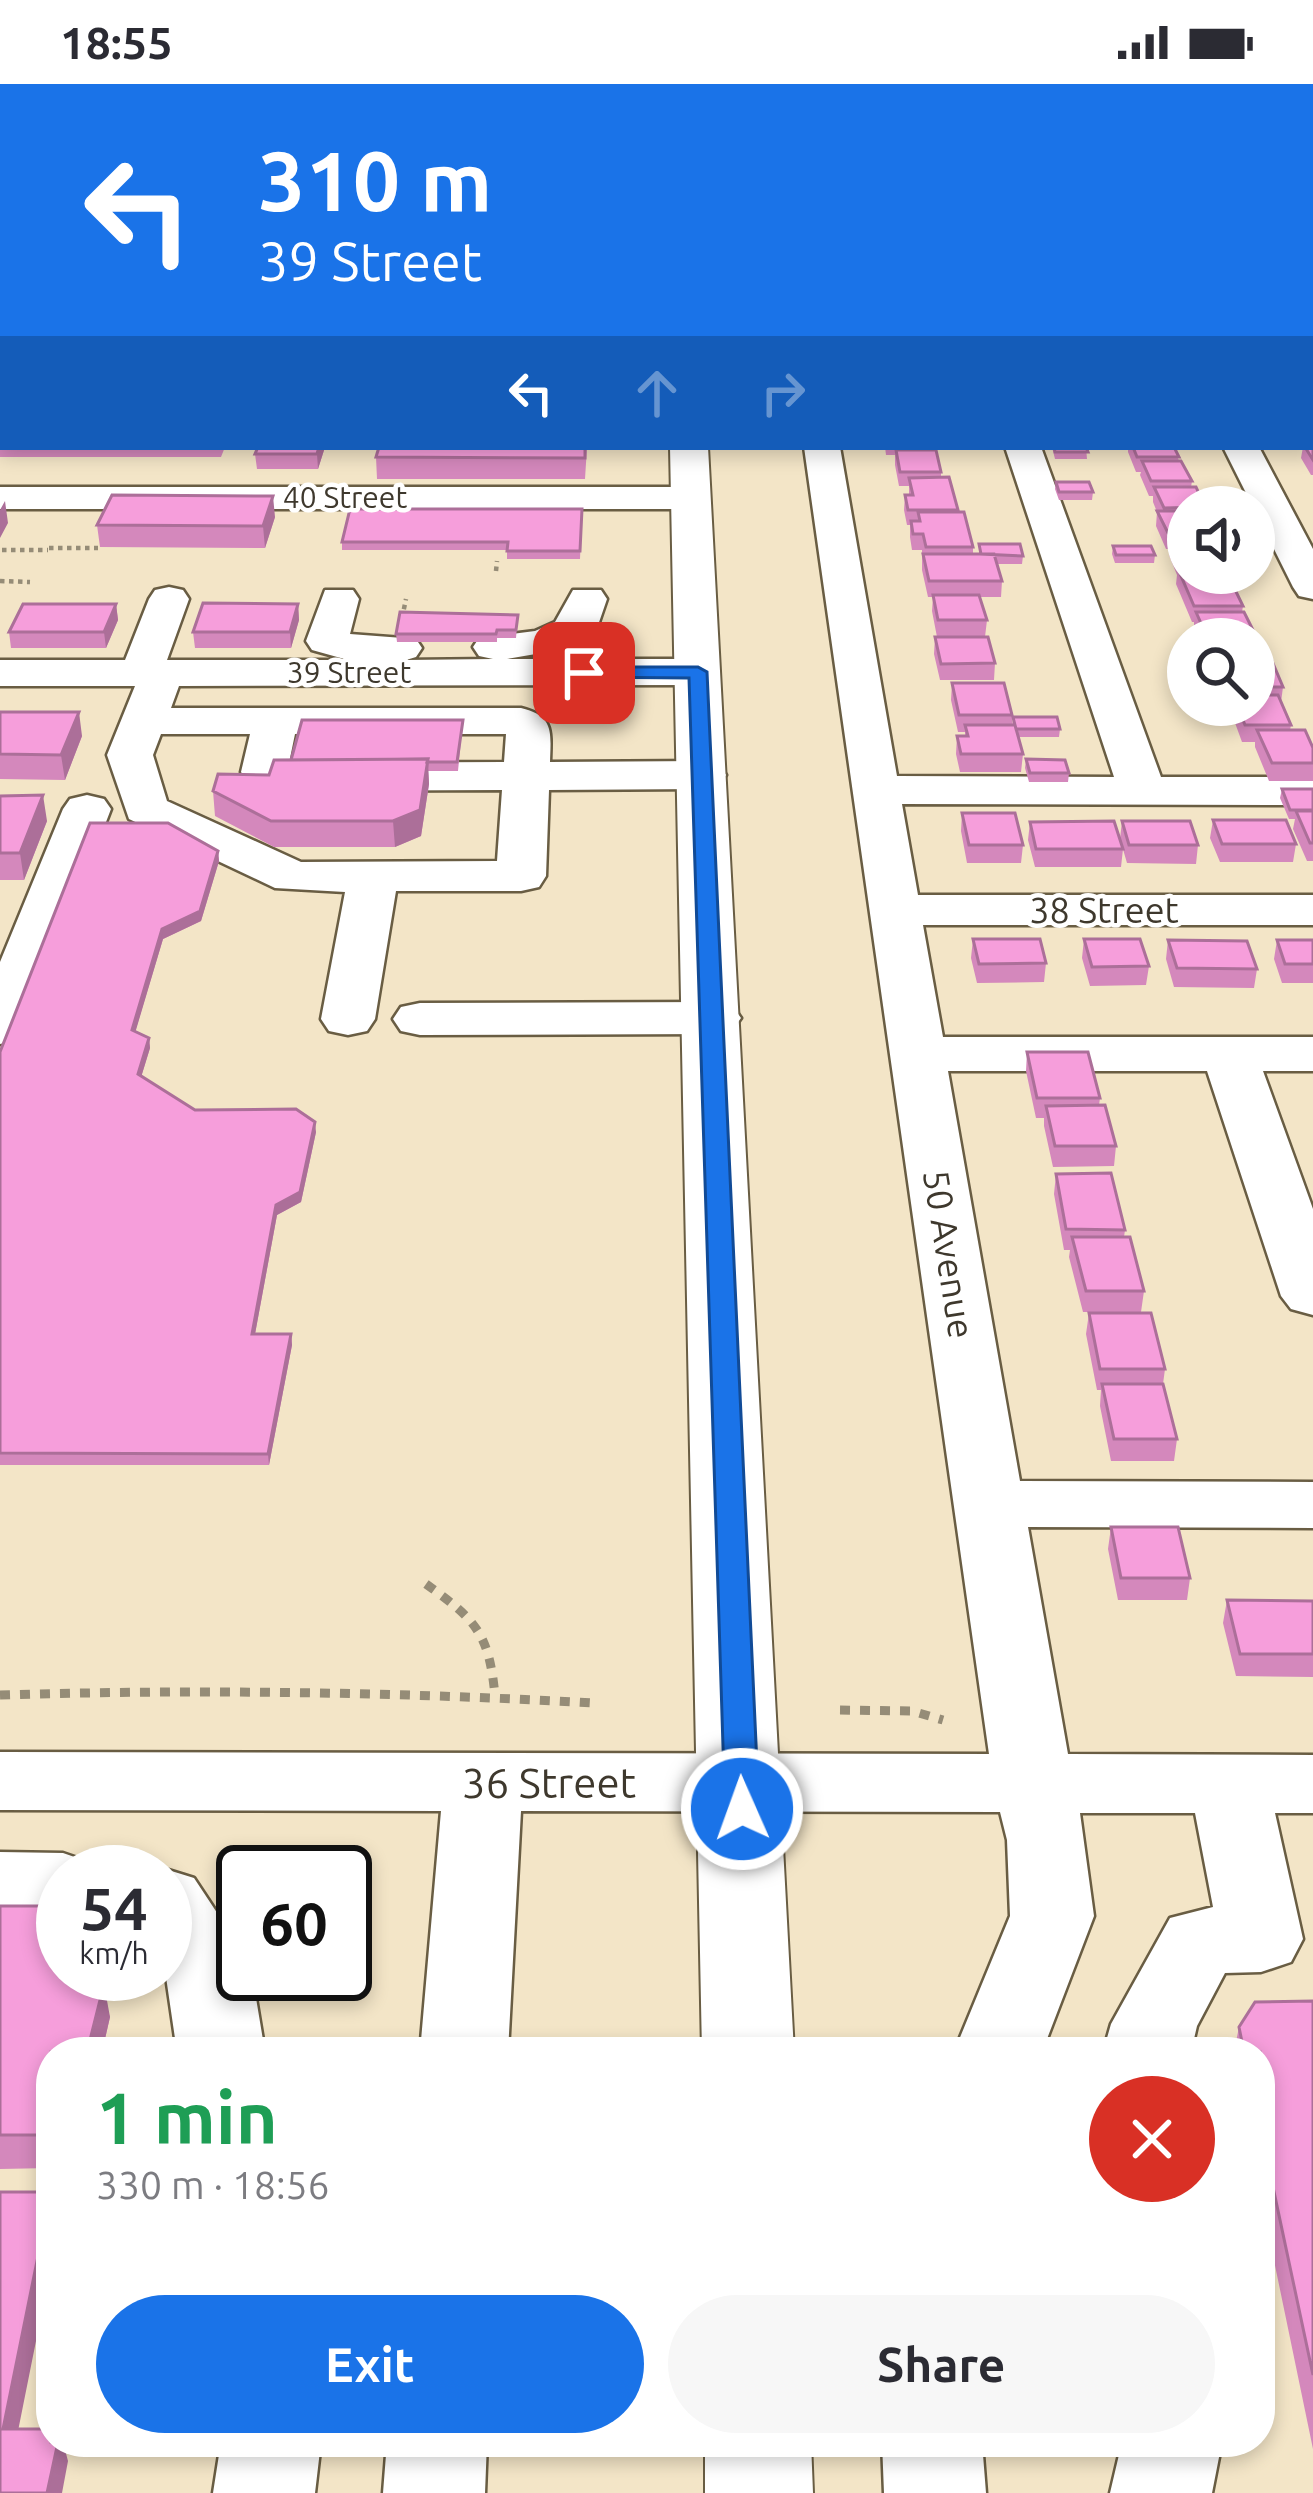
<!DOCTYPE html>
<html lang="en">
<head>
<meta charset="utf-8">
<style>
	:root { --surface:#fff; --page:#f7f7f7; --text:#2b2b33; --muted:#7c7c81; --accent:#1a73e8 }
	body { margin:0; font-family:Ubuntu,sans-serif; background:var(--page); color:var(--text); height:100vh; display:flex; flex-direction:column; font-size:45px; white-space:nowrap }
	* { box-sizing:border-box; margin:0 }
	p { font-size:39px; color:var(--muted) }
	.icon { flex:none; width:66px; height:66px; fill:none; stroke:currentColor; stroke-width:2; stroke-linecap:round; stroke-linejoin:round }
	.map { position:relative; flex:1; overflow:hidden }
	.sheet { position:absolute; left:36px; top:1953px; width:1239px; height:420px; display:flex; flex-direction:column; background:var(--surface); border-radius:48px; box-shadow:0 6px 18px #0003 }
	.sheet>* { flex:none }
	.guide { position:absolute; left:0px; top:0px; width:1314px; height:366px; box-shadow:0 6px 18px #0003; background:#1a73e8; color:#fff; overflow:hidden }
	.fabs { position:absolute; left:1167px; top:402px; display:grid; gap:24px }
	.fabs a { display:grid; place-items:center; width:108px; height:108px; border-radius:50%; background:var(--surface); box-shadow:0 6px 18px #0003; font-size:60px }
	.speed { position:absolute; left:36px; top:1761px; display:flex; gap:24px; font-size:60px; font-weight:700; text-align:center }
	.speed>* { display:grid; place-content:center; width:156px; height:156px; border-radius:50%; background:var(--surface); box-shadow:0 6px 18px #0003; line-height:1 }
	.speed small { font-size:30px; font-weight:400 }
	.speed .limit { border:6px solid #111; border-radius:18px; background:#fff; color:#111 }
	.pin { position:absolute; display:grid; place-items:center; width:102px; height:102px; color:#fff; margin:-51px; border-radius:24px; box-shadow:0 6px 18px #0006 }
	.me { position:absolute; width:132px; margin:-66px; rotate:358deg; stroke-linejoin:round; filter:drop-shadow(0 0 9px #0008) }
	.turn { display:flex; align-items:center; gap:42px; height:252px; padding:0 60px; font-size:54px }
	.turn .icon { width:156px; height:156px; stroke-width:2.5 }
	.turn b { display:block; font-size:84px; line-height:102px }
	.lanes { display:flex; align-items:center; height:114px; padding:0 60px; background:#0003; justify-content:center; gap:60px; direction:ltr }
	.lanes .off { opacity:.35 }
	.round { display:grid; place-items:center; flex:none; width:126px; height:126px; border-radius:63px; background:var(--page) }
	.head { display:flex; align-items:center; justify-content:space-between; height:204px; padding:0 60px }
	h1 { font-size:72px; font-weight:700; line-height:90px; color:#1e9e55 }
	.primary-button { display:flex; gap:24px; margin-top:auto; padding:24px 60px }
	.primary-button a { flex:1; height:138px; border-radius:72px; background:var(--accent); color:#fff; font-size:48px; font-weight:700; line-height:138px; text-align:center }
	.primary-button a+a { background:var(--page); color:var(--text) }
	.status { display:flex; justify-content:space-between; align-items:center; height:84px; padding:0 60px; background:var(--surface); direction:ltr }
	.status svg { height:33px; fill:currentColor }
	.map>svg:first-child { display:block }
</style>
</head>
<body>
<div class="status"><b>18:55</b><svg viewBox="0 0 49 12"><path d="M0 12V9h3v3zM5 12V6h3v6zM10 12V3h3v9zM15 12V0h3v12zM26 1h20v11H26zM47 4h2v5h-2z"/></svg></div>
<div class="map">
<svg width="1313" height="2409" viewBox="0 0 1313 2409">
	<rect width="100%" height="100%" fill="#f3e5c7"/>
	<g fill="none" stroke-linecap="round" stroke-linejoin="round">
		<g stroke="#695d43" stroke-width="5">
			<path id="minor" d="M237,0h24l-26,3z
				M791,0h24v3h-24z
				M851,0h24l1,3h-24z
				M1039,0h24l1,3h-24z
				M1177,0h24l2,3h-24z
				M1311,38h2v16h-2z
				M0,77h3v16h-3z
				M1311,120h2v16h-2z
				M1311,163l2,1v20l-2,-1z
				M1311,273h2v20h-2z
				M0,294h3v20h-3z
				M804,363h36l57,329 217,1 -109,-330h36l120,330h152v28l-411,-1 16,91h395v30h-390l20,112h370v34h-50l50,138v106l-22,-6 -10,-13 -74,-225h-259l72,410 293,1v46l-285,-1 40,227 245,1v58h-38l28,126 -12,23 -30,10 -36,1 -28,53 -6,26h-88l8,-28 59,-106 43,-11 -18,-94h-115l14,103 -52,136h-88l56,-136 -3,-76 -7,-28 -479,-1 -13,241h-88l21,-241 -441,-1v-58l989,2z
				M1223,363h36l54,102v50l-14,-3 -6,-9z
				M0,403h690l13,3 6,8 -6,8 -13,3h-690z
				M169,503l14,3 6,9 -22,61h181l-36,-10 -6,-9 19,-51h28l6,9 -9,35 66,5 6,9 -6,9 -10,3 87,-1 -14,-3 -6,-9 6,-9 56,-7 20,-9 18,-32h28l6,9 -12,35 -30,15 -58,10h191l15,4 6,9 -6,9 -15,4 -519,1 -8,22h350c33,8 30,23 29,54l153,-1 16,4 7,10 -7,10 -16,4 -154,1 -3,86 -7,11 -18,4h-125l-21,128 -8,12 -19,4 -19,-4 -8,-12 24,-127 -70,-4 -146,-69 -22,-64 28,-69h-135v-26h125l24,-61 6,-9zM161,650h89l-9,38 7,10 25,9 229,-1 -5,71 -196,1 -134,-61 -14,-46zM295,650h211l-2,28 -215,1z
				M87,711l17,4 7,10 -84,219 -8,12 -19,4v-82l63,-153 7,-10z
				M714,918l19,5 8,11 -8,11 -19,5 -294,1 -19,-4 -8,-12 8,-12 19,-4z
				M0,1768l63,1 29,10 5,9h-34v45l-63,-1z
				M165,1785l29,9 49,74v22h9l13,78h-88l-12,-82v-98h-10z
				M221,2358h100l-6,51h-102z
				M387,2358h100l-2,51h-102z
				M882,2358h100l4,51h-102z
				M1122,2358h100l-10,51h-102z"/>
		</g>
		<g stroke="#695d43" stroke-width="4">
			<path id="major" d="M669,0h24l1,3h-26z
				M670,363h38l86,1605h-92z
				M705,2358h106l2,51h-108z"/>
		</g>
		<g stroke="#695d43" stroke-width="4">
			<path id="highway" d="M0,0l13,3h-10v12z
				M1313,1v16h-2v-14h-6z"/>
		</g>
		<path stroke="#958c77" stroke-width="4.5" stroke-dasharray="4.5 4.5" stroke-linecap="butt" d="M49,464h49
			M2,466h46
			M496,487l1,-10
			M0,497l30,1
			M402,534l4,-19"/>
		<path stroke="#958c77" stroke-width="9" stroke-dasharray="10 10" stroke-linecap="butt" d="M426,1500c50,36 63,49 69,112
			M0,1611c198,-6 396,-3 594,8
			M840,1626l72,1 31,9"/>
		<use href="#minor" fill="#fff" fill-rule="evenodd"/>
		<use href="#major" fill="#fff" fill-rule="evenodd"/>
		<use href="#highway" fill="#fff" fill-rule="evenodd"/>
	</g>
	<path fill="#d488bc" d="M1311,284h2v74l-2,-4z
		M0,330h3v33h222l-4,10h-221z
		M1313,359v32h-2l-10,-17 2,-11h8z
		M258,363h67l-7,22h-61l-2,-15z
		M587,363l-2,32h-208l-1,-22z
		M885,363h45l11,25v5l17,33 15,37v7h6v-10l44,12 -1,8h-25l5,17 -1,16h-21l7,23 -2,17h-48l-5,-26 1,-14h-5l-6,-27v-20h-10l-2,-13v-12h-3l-3,-15 1,-15h4v-9h-10l-4,-21v-10h-9z
		M1052,363h34l1,12h-32z
		M1128,363h46l5,14 13,20 -4,26v66l55,33 -1,6 20,36 -2,13 23,26 -2,15 10,23 -1,5 23,18v33h-44l-14,-34v-5h-13l-11,-30 1,-7h22v-66h-56l-4,-11v-6h-2l-16,-38 1,-9 -8,-20 1,-6h-4l-10,-23 1,-14 -4,-10v-6h-4l-9,-21 1,-3h-5l-8,-20z
		M1056,398l37,10 -1,8h-33l-4,-11z
		M582,425l-2,50h-73v-9h-165v-8z
		M275,433l-10,31 -165,-1 -3,-22z
		M1113,462l42,9 -1,8h-39l-3,-9z
		M116,520l2,16 -12,28h-95l-2,-16z
		M298,520l1,16 -8,28h-96l-2,-16z
		M518,531l-2,23h-19v4h-100l-1,-8z
		M935,553l60,26 -1,17h-54l-6,-26z
		M952,599l60,32v10l1,-8 47,12 -1,8h-41l5,17 -2,18h-61l-4,-18 1,-18h8v-4h-7l-7,-32z
		M0,628l82,24 -17,44 -65,-1z
		M463,636l-5,51h-30l1,13 -8,52 -26,11h-121l-59,-31 -2,-25 56,-16 22,-15z
		M1026,675l43,14 -1,9h-39l-4,-14z
		M1282,705h31v72h-6l-14,-32 2,-10h-6l-9,-21z
		M0,712l47,25 -23,59h-24z
		M962,729l61,32 -2,18h-54l-6,-32z
		M1213,736l83,24 -3,18h-73l-10,-24z
		M1122,737l76,24 -2,19 -69,-1 -7,-24z
		M1030,738l93,27 -2,18h-86l-7,-27z
		M218,767l1,10 -18,60 -38,18 -28,93 14,6 1,10 -9,29 54,33 121,22 -15,70 -24,13 -22,119h36l1,11 -23,120h-269v-413z
		M973,855l73,24 -2,19 -67,1 -6,-25z
		M1084,855l65,27 -3,19 -56,1 -8,-28z
		M1168,856l89,29 -3,19 -80,-1 -8,-28z
		M1277,856h36v43h-31l-8,-24z
		M1027,968l73,46 -1,7 17,41 -2,20 -61,1 -9,-41v-8h-8l-10,-47z
		M1056,1090l69,56 -1,7 20,54 -3,21h-58l-14,-55 1,-7h-6l-10,-56z
		M1089,1229l76,56 -2,15 14,55 -3,22h-63l-11,-55 1,-16h-4l-11,-56z
		M1111,1443l79,51 -3,22h-69l-10,-51z
		M1227,1516l86,1v76l-77,-1 -13,-53z
		M0,1822l98,78 12,33 -8,35h-51v116l-51,1z
		M1313,1917v448l-53,-256v-141h-26l5,-25z"/>
	<path fill="#ac6f99" d="M319,363h6l-7,22 -1,-15z
		M273,412l2,21 -10,31 -2,-22z
		M5,417l3,22 -8,15v-28z
		M116,520l2,16 -12,28 -2,-16z
		M298,520l1,16 -8,28 -1,-16z
		M79,628l3,24 -17,44 -4,-25z
		M428,675l1,25 -8,52 -26,11 -2,-26z
		M43,711l4,26 -23,59 -4,-27z
		M218,767l1,10 -18,60 -38,18 -30,101 -1,-10 30,-101z
		M149,954l1,10 -11,36 -1,-10z
		M315,1038l1,10 -15,70 -24,13 -24,130 -1,-11 24,-129z
		M291,1250l1,11 -23,120 -1,-11z
		M86,1890h14l-10,42 -6,-33z
		M104,1900l6,33 -8,35h-13l-1,-4z
		M51,2113v69l-39,195 -9,-32z
		M58,2358h5l5,19 -6,32h-15z"/>
	<path fill="#f69edb" stroke="#ac6f99" stroke-width="3" d="M0,171h3v75h-3z
		M0,330h3v22h-3z
		M1311,359h2v17l-8,-13h6z
		M258,363h61l-2,7h-62z
		M379,363h206v11l-209,-1z
		M1054,363h32l2,5h-33z
		M1133,363h41l5,10h-42z
		M896,366h40l5,22h-41z
		M1142,377h39l11,20h-41z
		M949,393l9,33h-50l-3,-15h8l-4,-17z
		M1056,398h33l4,10h-34z
		M1154,403h42l9,20 -41,1z
		M112,411l161,1 -10,30 -166,-1z
		M350,425h232l-2,42h-73l1,-9h-166z
		M1157,427h31v22h-20z
		M918,428h46l9,35h-47l-3,-13h-10l-2,-13h9z
		M1171,455h17v24h-7z
		M979,460h41l3,12 -42,-2z
		M1113,462h38l4,9h-39z
		M923,470h71l8,27h-73z
		M1178,485h10v4h39l16,33h-49z
		M933,511h46l8,25h-49z
		M203,519l95,1 -8,28h-97z
		M23,520h93l-12,28h-95z
		M400,528l118,3 -2,15h-19l-1,4h-100z
		M1196,528h48l18,36h-8v-9h-46z
		M935,553h53l7,26 -54,1z
		M1254,577h18l11,26h-29z
		M952,599h52l8,32h-53z
		M1254,611h24l13,30h-46l-8,-20h17z
		M0,628h79l-18,43 -61,-1z
		M1013,633h44l3,12h-44z
		M302,636h161l-6,42h-30l1,-3 -137,1z
		M965,641h50l8,29h-62l-4,-18h11z
		M1257,646h48l8,18v15h-41z
		M428,675l-8,51 -27,11h-122l-58,-30 5,-17 51,1 5,-15z
		M1026,675l39,1 4,13h-39z
		M1282,705h31v21h-23z
		M43,711l-23,58h-20v-57z
		M1296,727h17v32h-3z
		M962,729h53l8,32h-54z
		M1213,736h73l10,24h-74z
		M1114,737l9,28h-87l-6,-27z
		M1122,737h68l8,24h-69z
		M90,739h78l50,28 -18,60 -38,18 -30,101 17,8 -11,36 57,36 101,-1 19,13 -15,70 -24,13 -24,129h39l-23,120 -268,-1v-401z
		M973,855h67l6,24 -67,1z
		M1084,855h56l9,27 -57,1z
		M1168,856l79,1 10,28 -80,-1z
		M1277,856h36v24h-28z
		M1027,968h61l12,46h-63z
		M1105,1021l11,41h-61l-9,-40z
		M1111,1089l14,57 -59,-1 -10,-55z
		M1072,1153h58l14,54h-58z
		M1089,1229h62l14,56h-65z
		M1102,1300h61l14,55h-63z
		M1111,1443h67l12,51h-69z
		M1227,1516l86,1v53h-73z
		M0,1822h63v68h23l-2,9 20,1 -16,64h13v4h-50v83h-51z
		M1313,1917v374l-53,-249v-74h-16l-5,-25 16,-25z
		M0,2108h51l-48,237h48v13h7l-11,51h-47z"/>
	<path fill="#1a73e8" stroke="#114b97" stroke-width="3" d="M584,583h114l9,5 52,1137 -5,9 -12,4 -12,-4 -5,-9 -36,-1131 -111,-1 -3,-4z"/>
	<g text-anchor="middle" stroke-width="9" stroke-linejoin="round" paint-order="stroke">
		<g font-size="30" fill="#3e382d" stroke="#fff">
			<text x="345" y="424">40 Street</text>
			<text x="349" y="599">39 Street</text>
		</g>
		<g font-size="36" fill="#3e382d" stroke="#fff">
			<text x="1104" y="839">38 Street</text>
			<text transform="translate(949 1170) rotate(81)" y="13">50 Avenue</text>
		</g>
		<g font-size="42" fill="#3e382d" stroke="#fff">
			<text x="549" y="1714">36 Street</text>
		</g>
	</g>
</svg>
<div class="fabs">
<a><svg class="icon" aria-label="sound" viewBox="0 0 24 24"><path d="M4 9h4l5-4v14l-5-4H4zM17 9q2 3 0 6"/></svg></a>
<a><svg class="icon" aria-label="search" viewBox="0 0 24 24"><circle cx="10" cy="10" r="6"/><path d="M15 15l6 6"/></svg></a>
</div>
<div class="speed"><div>54<small>km/h</small></div><div class="limit">60</div></div>
<div class="pin" style="left:584px;top:589px;background:#d93025"><svg class="icon" aria-label="arrive" viewBox="0 0 24 24"><path d="M6 21V4h12l-3 4 3 4H6"/></svg></div>
<svg class="me" style="left:742px;top:1725px" viewBox="-20 -20 40 40"><circle r="17" fill="#1a73e8" stroke="#fff" stroke-width="3"/><path d="M0-11L8 9 0 5-8 9z" fill="#fff"/></svg>
<div class="guide">
<div class="turn"><svg class="icon" aria-label="left" viewBox="0 0 24 24"><path d="M17 20v-9H6M10 6l-5 5 5 5"/></svg><div><b>310 m</b>39 Street</div></div>
<div class="lanes"><svg class="icon" aria-label="left" viewBox="0 0 24 24"><path d="M17 20v-9H6M10 6l-5 5 5 5"/></svg><svg class="icon off" aria-label="ahead" viewBox="0 0 24 24"><path d="M12 20V5M6 11l6-6 6 6"/></svg><svg class="icon off" aria-label="right" viewBox="0 0 24 24"><path d="M7 20v-9h11M14 6l5 5-5 5"/></svg></div>
</div>
<section class="sheet">
<div class="head"><div><h1>1 min</h1><p>330 m · 18:56</p></div><a class="round" style="background:#d93025;color:#fff"><svg class="icon" aria-label="close" viewBox="0 0 24 24"><path d="M6 6l12 12M18 6L6 18"/></svg></a></div>
<div class="primary-button"><a>Exit</a><a>Share</a></div>
</section>
</div>
</body>
</html>
